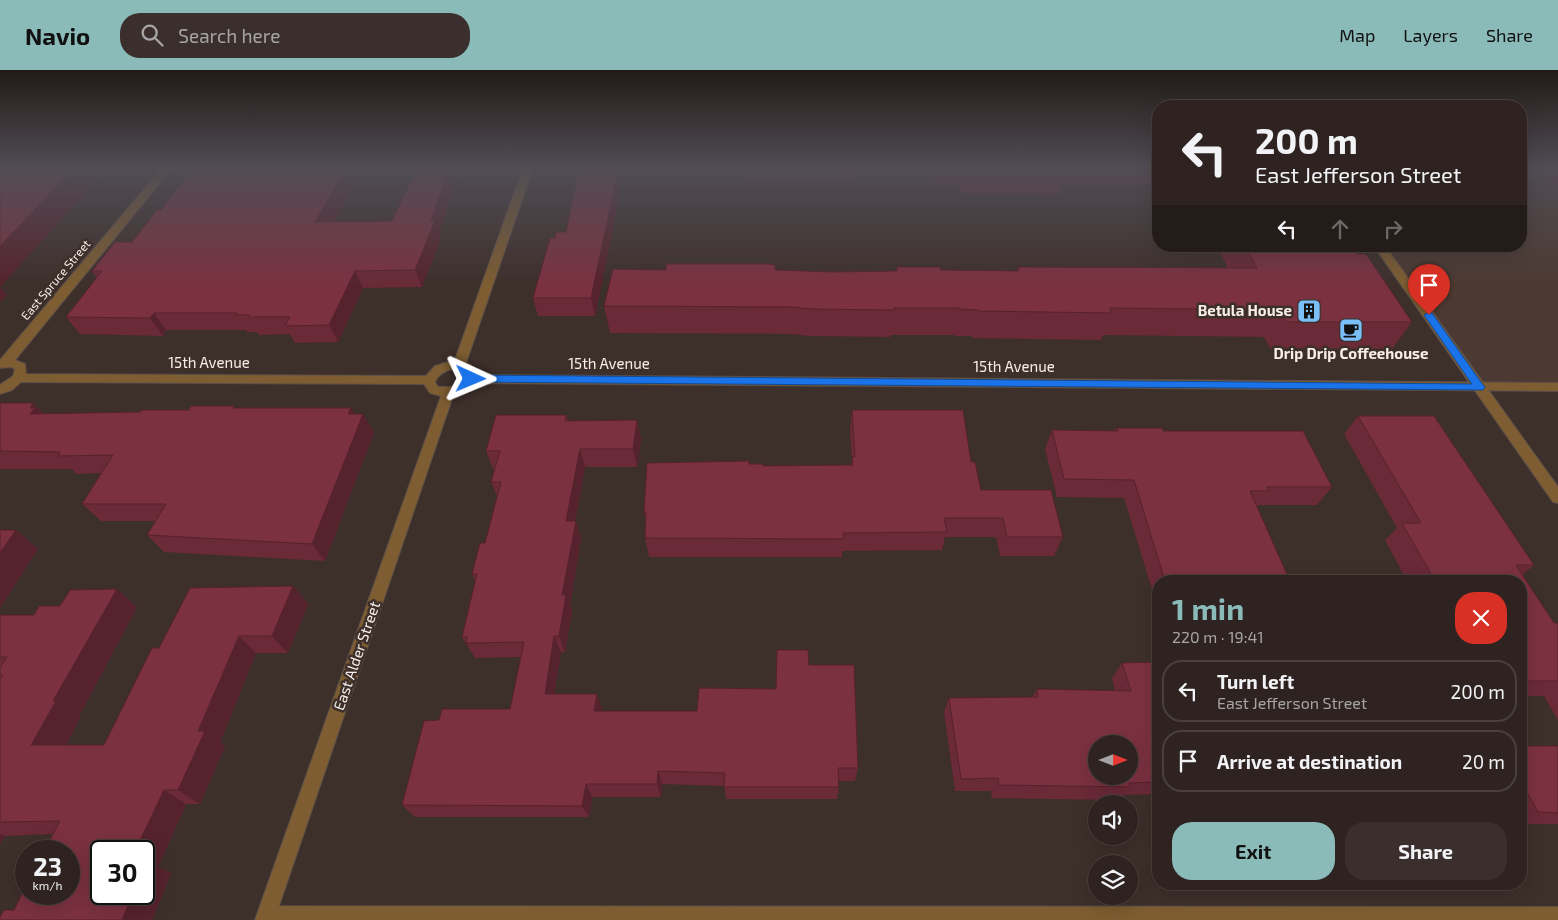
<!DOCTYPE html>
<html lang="en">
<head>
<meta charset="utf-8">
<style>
	:root { --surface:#2e2320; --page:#3a2f2d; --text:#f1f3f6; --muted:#a7a4a5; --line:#49403e; --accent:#8bbbb9 }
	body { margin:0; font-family:"Exo 2",sans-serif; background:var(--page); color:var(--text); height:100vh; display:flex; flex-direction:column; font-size:19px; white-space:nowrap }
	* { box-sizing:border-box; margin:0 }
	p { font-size:16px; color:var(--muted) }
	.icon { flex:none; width:28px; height:28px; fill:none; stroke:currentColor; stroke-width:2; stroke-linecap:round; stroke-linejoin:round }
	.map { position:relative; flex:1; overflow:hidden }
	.sheet { position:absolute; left:1152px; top:505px; width:375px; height:315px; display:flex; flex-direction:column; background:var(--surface); border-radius:20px; box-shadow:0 5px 20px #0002,0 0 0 1px var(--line) }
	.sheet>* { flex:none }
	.hud { position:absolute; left:1152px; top:30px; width:375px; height:152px; border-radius:20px; box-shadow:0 5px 20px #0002,0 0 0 1px var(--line); background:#2e2320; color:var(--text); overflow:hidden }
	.needle { width:32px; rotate:90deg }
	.buttons { position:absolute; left:1088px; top:665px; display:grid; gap:10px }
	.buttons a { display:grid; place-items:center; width:50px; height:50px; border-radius:50%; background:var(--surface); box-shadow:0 5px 20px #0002,0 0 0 1px var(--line); font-size:25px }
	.speed { position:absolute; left:15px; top:770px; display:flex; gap:10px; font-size:25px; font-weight:700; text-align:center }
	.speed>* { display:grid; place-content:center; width:65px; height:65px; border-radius:50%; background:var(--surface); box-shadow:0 5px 20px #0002,0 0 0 1px var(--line); line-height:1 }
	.speed small { font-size:12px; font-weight:400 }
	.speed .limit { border:2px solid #111; border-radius:8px; background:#fff; color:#111 }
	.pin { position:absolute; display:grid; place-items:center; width:42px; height:42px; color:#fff; margin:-51px -21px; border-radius:50% 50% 50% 0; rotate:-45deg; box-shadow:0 0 5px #0007 }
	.pin .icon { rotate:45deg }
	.me { position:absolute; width:55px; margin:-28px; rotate:91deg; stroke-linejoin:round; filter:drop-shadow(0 0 4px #0008) }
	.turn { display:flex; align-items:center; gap:18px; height:105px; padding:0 20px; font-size:22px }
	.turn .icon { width:65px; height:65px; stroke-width:2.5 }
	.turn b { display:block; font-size:35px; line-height:42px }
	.lanes { display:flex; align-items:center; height:48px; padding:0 20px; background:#0003; justify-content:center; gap:25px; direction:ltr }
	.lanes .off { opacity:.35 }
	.round { display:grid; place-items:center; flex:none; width:52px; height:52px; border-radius:20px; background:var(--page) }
	.overview { display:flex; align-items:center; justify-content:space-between; height:85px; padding:0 20px }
	h1 { font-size:30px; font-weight:700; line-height:38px; color:var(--accent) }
	.cta { display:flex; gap:10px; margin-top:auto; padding:10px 20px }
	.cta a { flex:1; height:58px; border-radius:20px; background:var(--accent); color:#111; font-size:20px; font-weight:700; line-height:58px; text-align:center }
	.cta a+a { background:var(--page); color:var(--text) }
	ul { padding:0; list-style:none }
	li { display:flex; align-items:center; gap:15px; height:62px; margin:0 10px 8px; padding:0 10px; border:2px solid var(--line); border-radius:20px }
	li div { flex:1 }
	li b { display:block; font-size:19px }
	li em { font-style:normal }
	header { display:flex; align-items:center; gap:30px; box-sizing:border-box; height:70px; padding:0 25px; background:var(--accent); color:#111 }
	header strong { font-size:24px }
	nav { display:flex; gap:28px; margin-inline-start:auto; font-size:18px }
	.search { width:350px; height:45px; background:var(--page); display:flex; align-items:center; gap:12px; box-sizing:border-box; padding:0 18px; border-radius:20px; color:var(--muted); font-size:19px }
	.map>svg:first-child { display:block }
</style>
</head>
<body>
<header>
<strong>Navio</strong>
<div class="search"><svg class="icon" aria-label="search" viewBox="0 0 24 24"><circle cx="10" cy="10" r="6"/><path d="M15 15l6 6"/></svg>Search here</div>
<nav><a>Map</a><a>Layers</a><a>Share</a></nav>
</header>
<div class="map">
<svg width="1558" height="850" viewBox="0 0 1558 850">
	<rect width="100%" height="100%" fill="#3d2f2a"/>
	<path fill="#4c3931" d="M1521,98h37v219h-78l-101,-141h142z"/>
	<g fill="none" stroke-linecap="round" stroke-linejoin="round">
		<g stroke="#5b4e49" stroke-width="2">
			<path id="minor" d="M162,98h10l-157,192 10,4 1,10 400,2 9,-10 20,-6 68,-192h10l-67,195 5,2 6,10 1081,8v8l-1084,-8 -9,9 -12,4 -174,510 1279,1v13h-1303l186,-524 -11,-3 -6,-9 -403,-2 -9,8 -12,4v-9l13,-9 2,-7 -4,-2 -11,1v-8zM456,298l9,5 -2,8 -12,6h-13l-3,-5c4,-9 12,-12 21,-14z"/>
		</g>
		<g stroke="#5b4e49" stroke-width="2">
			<path id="tertiary" d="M1374,176h11l173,241v16l-5,-1z"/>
		</g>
		<path stroke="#7f726e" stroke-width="2.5" stroke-dasharray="3 3" stroke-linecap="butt" d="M1521,106h9"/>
		<use href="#minor" fill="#7d5d31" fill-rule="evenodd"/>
		<use href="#tertiary" fill="#7d5d31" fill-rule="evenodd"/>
	</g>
	<path fill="#6a2a37" d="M193,98h170l-30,54 59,-1 25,-53h45l-10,23 -13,41 2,6 -19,49 -59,1 -25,54 -43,1 -5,-9 -31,1 -2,-3h-10l-1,-2h-80l-3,6 -83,-2 -14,-17 31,-39 -5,-7 40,-29 29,-32z
		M927,98h232v16h-96l-3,10 -99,-1 -1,-8h-30z
		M1538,98h20v21z
		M746,103l111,1 -1,9h-110z
		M616,142l-21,104h-57l-5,-18 22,-60 11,-6z
		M1217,176h135l4,8 56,68 -20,27 -122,-1 -6,-11 -161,-2 -2,5 -129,-2v-2h-17l-1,-1h-63l-1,2 -81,-1 -17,-2 -182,-1 -6,-27 171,-36 57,2 64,-1 1,-4 44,3 76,1 1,-4 210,1z
		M0,333l43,11 97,-2 95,-4 120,6 19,18 -49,129 -161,-9 -17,-17 9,-14h-55l-19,-17 19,-31 -25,1 -4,-5h-72z
		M852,340l119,52 10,28 82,47 -9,19h-54l-4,-19h-51l-3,13 -100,1v6h-193l-4,-19 1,-16 -2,-10 105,-48 14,2 88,-1 1,-6 -2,-29z
		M566,345l2,6 69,-1 4,19 -4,28h-52l-10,54 6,17 -11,67 2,6 -7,41h-4l-7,42 48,15v2h95l79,-22 33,-24 49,103 -3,13h-17l1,6 -2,12h-111l-2,-13 -62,-2 -1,13h-69l-3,20h-174l-13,-12 37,-85 71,-11 11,-52 -46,1 -13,-21 13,-56 -3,-7 13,-31 12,-47 -6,-14 4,-13h-2l-7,-18z
		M1358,346l176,149 -12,10 32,48h4v97l-14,-24h-23v-115h-114l-22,-41 12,-12 -53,-94z
		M1117,358l46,3 169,56 -15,18h-58l-2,2 33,74h-131v36l-7,-19 2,-2 -30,-98 -67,-1 -12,-48 7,-19 63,1z
		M293,516l15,18 -20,49h-32l-36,89 5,4 -25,58h-14l-28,63 13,6 -19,47h-152l14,-10 39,-76 -48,2 -5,8v-165l1,-1h-1v-63h34l103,-8 -58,109 1,1 -14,28h38l55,-97z
		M1159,592v132l-36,1 -5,5 -126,-2 -1,-7h-36l-11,-79 5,-14 83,-1 5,-8 78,2 -3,-13 10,-15z
		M1521,676h37v78h-37z"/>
	<path fill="#56222d" d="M74,98h34l-108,119v-41z
		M346,98h17l-39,71 -9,-17z
		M449,98h13l-10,23 -13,41 2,6 -19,49 -7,-17 31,-96z
		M617,98h5l-6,44 -21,104 -4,-18z
		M355,201l8,17 -25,54 -9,-17z
		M0,217l7,8 -7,7z
		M154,243l12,17 -3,6 -13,-18z
		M33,333l18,18 -21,-7v-6z
		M351,338l9,15 3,-9 11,18 -49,129 -13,-17 36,-130z
		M637,350l4,19 -4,28 -4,-18z
		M580,379l5,18 -13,71 -6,-17z
		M576,451l5,17 -11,67 2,6 -7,41 -6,-16 3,-41z
		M16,460l22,19 -38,59v-55z
		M293,516l15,18 -20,49 -16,-17z
		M117,519l20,18 -58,109 1,1 -22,43 -27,-15 22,-44z
		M239,566l17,17 -36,89 5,4 -25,58 -22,-14 20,-59z
		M554,566l7,16 -9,56 -7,-14z
		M597,624l5,15 -2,17 -6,-15z
		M658,701l4,13 -1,13 -4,-13z
		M586,714l6,13 -3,20 -7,-11z
		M164,720l22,14 -28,63 13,6 -19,47h-30l11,-26h11v-43h-9z
		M0,764l5,2 -5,8z"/>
	<path fill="#7b3140" stroke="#56222d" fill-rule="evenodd" d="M0,98h74l-74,78z
		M193,98h153l-31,54 77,-1 25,-53h32l-18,53h4l-20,49 -60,1 -26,54 -44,1 5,-9h-42l2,-2h-14l1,-2h-83l-4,5 -84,-1 36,-46h-10l23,-29h17l25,-32h4z
		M584,98h33l-4,27 -22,103h-58l17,-60h5l1,-6h10l12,-59h5z
		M746,98h110l1,6 -111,-1z
		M1245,176h107l4,8h10l46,68h-126l-6,-12 -170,-2 1,5 -133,-2v-1l-18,-1v-1h-66v2l-84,-1 -18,-2 -188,-1 9,-37 53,1v-6h101l8,1v5l57,2 65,-1v-4h43l1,3 78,1 -1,-4 239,1z
		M0,333h33l-3,5h5l-5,6 110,-2 2,-2h47l2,-4h43l-1,2h118l-3,6h15l-51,130 -165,-9 19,-31h-84l31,-49 -55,1 2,-4 -60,-1z
		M852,340h111l8,52h4l6,28h70l12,47h-56l-4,-19h-59l3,14 -104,1 1,6 -199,-1 1,-26h-2l3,-49 102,-2v3h14v2l90,-1 -1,-8h3z
		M496,345h70l-1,6 72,-1 -4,29h-53l-14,72h10l-14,74h4l-7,41h-5l-9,58h52l-3,17h103l2,-23 77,1 1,-39h31l1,15h45l4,103h-20l1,19h-115l1,-14 -67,-2 -1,13h-71l-4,22 -180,-1 22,-84 15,-1 3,-11h68l14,-67 -58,1 1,-6h-5l15,-63h-5l8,-31h5l16,-61h-10l9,-31h-14z
		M1358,346h76l100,149h-18l38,58h4v58h-37v-100h-86l-33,-58h19z
		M1117,358h45l1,3h140l29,56h-65l2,4h-19l40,90h-125l-31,-101 -70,-1 -12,-49 66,1z
		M0,460h16l-16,23z
		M293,516l-21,50h-33l-41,95h7l-27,59h-14l-29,61h-34v43h32l-11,26h-122v-3l4,-7h10l12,-24v8h43v-43h-25l16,-30 -60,1v-143l3,-4h-3v-7l7,-11h-7v-42h34l5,-9h21l10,-16 47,-1 -64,112h3l-25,44h73l48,-97h7l31,-60z
		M1159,592v120l-30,1 1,4 -131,-2 -1,-7 -37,1 -12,-81 89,-1 -1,-8 94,2 -9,-28zM1096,674h33v32h-33z
		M1521,676h37v67l-20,-1 -17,-31z
		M144,792h3l-3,7z"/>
	<linearGradient id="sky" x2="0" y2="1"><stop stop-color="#221a17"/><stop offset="0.45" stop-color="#514d55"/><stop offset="1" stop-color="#514d55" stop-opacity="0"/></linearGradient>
	<rect width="1558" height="217" fill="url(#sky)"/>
	<path fill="#1a73e8" stroke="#114b97" d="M1429,242l3,1 51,72 2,2 -2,3 -1012,-8 -5,-3 5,-4 1001,9 -48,-69z"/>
	<defs>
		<g id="building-square" transform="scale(1.25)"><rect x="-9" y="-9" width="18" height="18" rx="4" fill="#7abff8" stroke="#3d2f2a"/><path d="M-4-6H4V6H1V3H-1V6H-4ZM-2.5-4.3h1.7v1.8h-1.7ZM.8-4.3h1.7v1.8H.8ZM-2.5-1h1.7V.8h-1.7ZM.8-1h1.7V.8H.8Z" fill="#111"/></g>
		<g id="cafe-square" transform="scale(1.25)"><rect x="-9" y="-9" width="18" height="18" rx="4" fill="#7abff8" stroke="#3d2f2a"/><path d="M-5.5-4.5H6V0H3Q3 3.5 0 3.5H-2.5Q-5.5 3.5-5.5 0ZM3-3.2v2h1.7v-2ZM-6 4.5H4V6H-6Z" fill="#111"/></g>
	</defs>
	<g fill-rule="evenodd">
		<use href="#building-square" x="1309" y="241"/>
		<use href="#cafe-square" x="1351" y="260"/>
	</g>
	<g text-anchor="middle" stroke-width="5" stroke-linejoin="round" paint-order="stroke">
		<g font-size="12" fill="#f7eeea" stroke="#3d2f2a">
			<text transform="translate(56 210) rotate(-50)" y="4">East Spruce Street</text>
		</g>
		<g font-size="15" font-weight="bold" fill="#f7eeea" stroke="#3d2f2a" text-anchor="end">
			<text x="1292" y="246">Betula House</text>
			<text x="1351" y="289" text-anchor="middle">Drip Drip Coffeehouse</text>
		</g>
		<g font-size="15" fill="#f7eeea" stroke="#3d2f2a">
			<text x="209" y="298">15th Avenue</text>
			<text x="609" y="299">15th Avenue</text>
			<text x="1014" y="302">15th Avenue</text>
			<text transform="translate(357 586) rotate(-71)" y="5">East Alder Street</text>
		</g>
	</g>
</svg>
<div class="buttons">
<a><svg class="needle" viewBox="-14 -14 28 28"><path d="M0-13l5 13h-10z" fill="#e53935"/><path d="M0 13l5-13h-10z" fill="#a7a4a5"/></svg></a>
<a><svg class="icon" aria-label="sound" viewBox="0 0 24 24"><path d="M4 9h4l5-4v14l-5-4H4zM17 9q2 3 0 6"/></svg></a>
<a><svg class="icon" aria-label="layers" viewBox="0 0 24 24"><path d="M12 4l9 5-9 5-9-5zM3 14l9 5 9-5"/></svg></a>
</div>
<div class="speed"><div>23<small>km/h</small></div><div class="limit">30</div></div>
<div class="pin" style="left:1429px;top:245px;background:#d93025"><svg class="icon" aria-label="arrive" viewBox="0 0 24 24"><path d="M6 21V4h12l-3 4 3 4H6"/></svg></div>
<svg class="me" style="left:471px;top:309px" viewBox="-20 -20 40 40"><path d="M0-17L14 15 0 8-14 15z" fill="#1a73e8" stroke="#fff" stroke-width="4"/></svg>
<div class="hud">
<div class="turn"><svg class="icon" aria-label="left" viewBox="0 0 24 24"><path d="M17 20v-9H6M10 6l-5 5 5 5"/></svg><div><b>200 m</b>East Jefferson Street</div></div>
<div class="lanes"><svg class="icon" aria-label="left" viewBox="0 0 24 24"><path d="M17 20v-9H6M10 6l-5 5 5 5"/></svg><svg class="icon off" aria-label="ahead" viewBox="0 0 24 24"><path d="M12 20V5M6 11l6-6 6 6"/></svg><svg class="icon off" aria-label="right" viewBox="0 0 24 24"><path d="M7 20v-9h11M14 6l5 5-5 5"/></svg></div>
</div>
<section class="sheet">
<div class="overview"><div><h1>1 min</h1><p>220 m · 19:41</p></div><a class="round" style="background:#d93025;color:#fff"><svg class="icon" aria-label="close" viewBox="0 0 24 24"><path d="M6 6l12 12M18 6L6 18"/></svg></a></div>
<ul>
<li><svg class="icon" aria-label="left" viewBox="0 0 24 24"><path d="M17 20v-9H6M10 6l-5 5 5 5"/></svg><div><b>Turn left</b><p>East Jefferson Street</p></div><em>200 m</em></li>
<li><svg class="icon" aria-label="arrive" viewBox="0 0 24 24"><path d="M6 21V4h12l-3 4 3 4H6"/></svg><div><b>Arrive at destination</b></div><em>20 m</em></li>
</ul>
<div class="cta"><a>Exit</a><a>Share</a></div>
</section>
</div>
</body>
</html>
